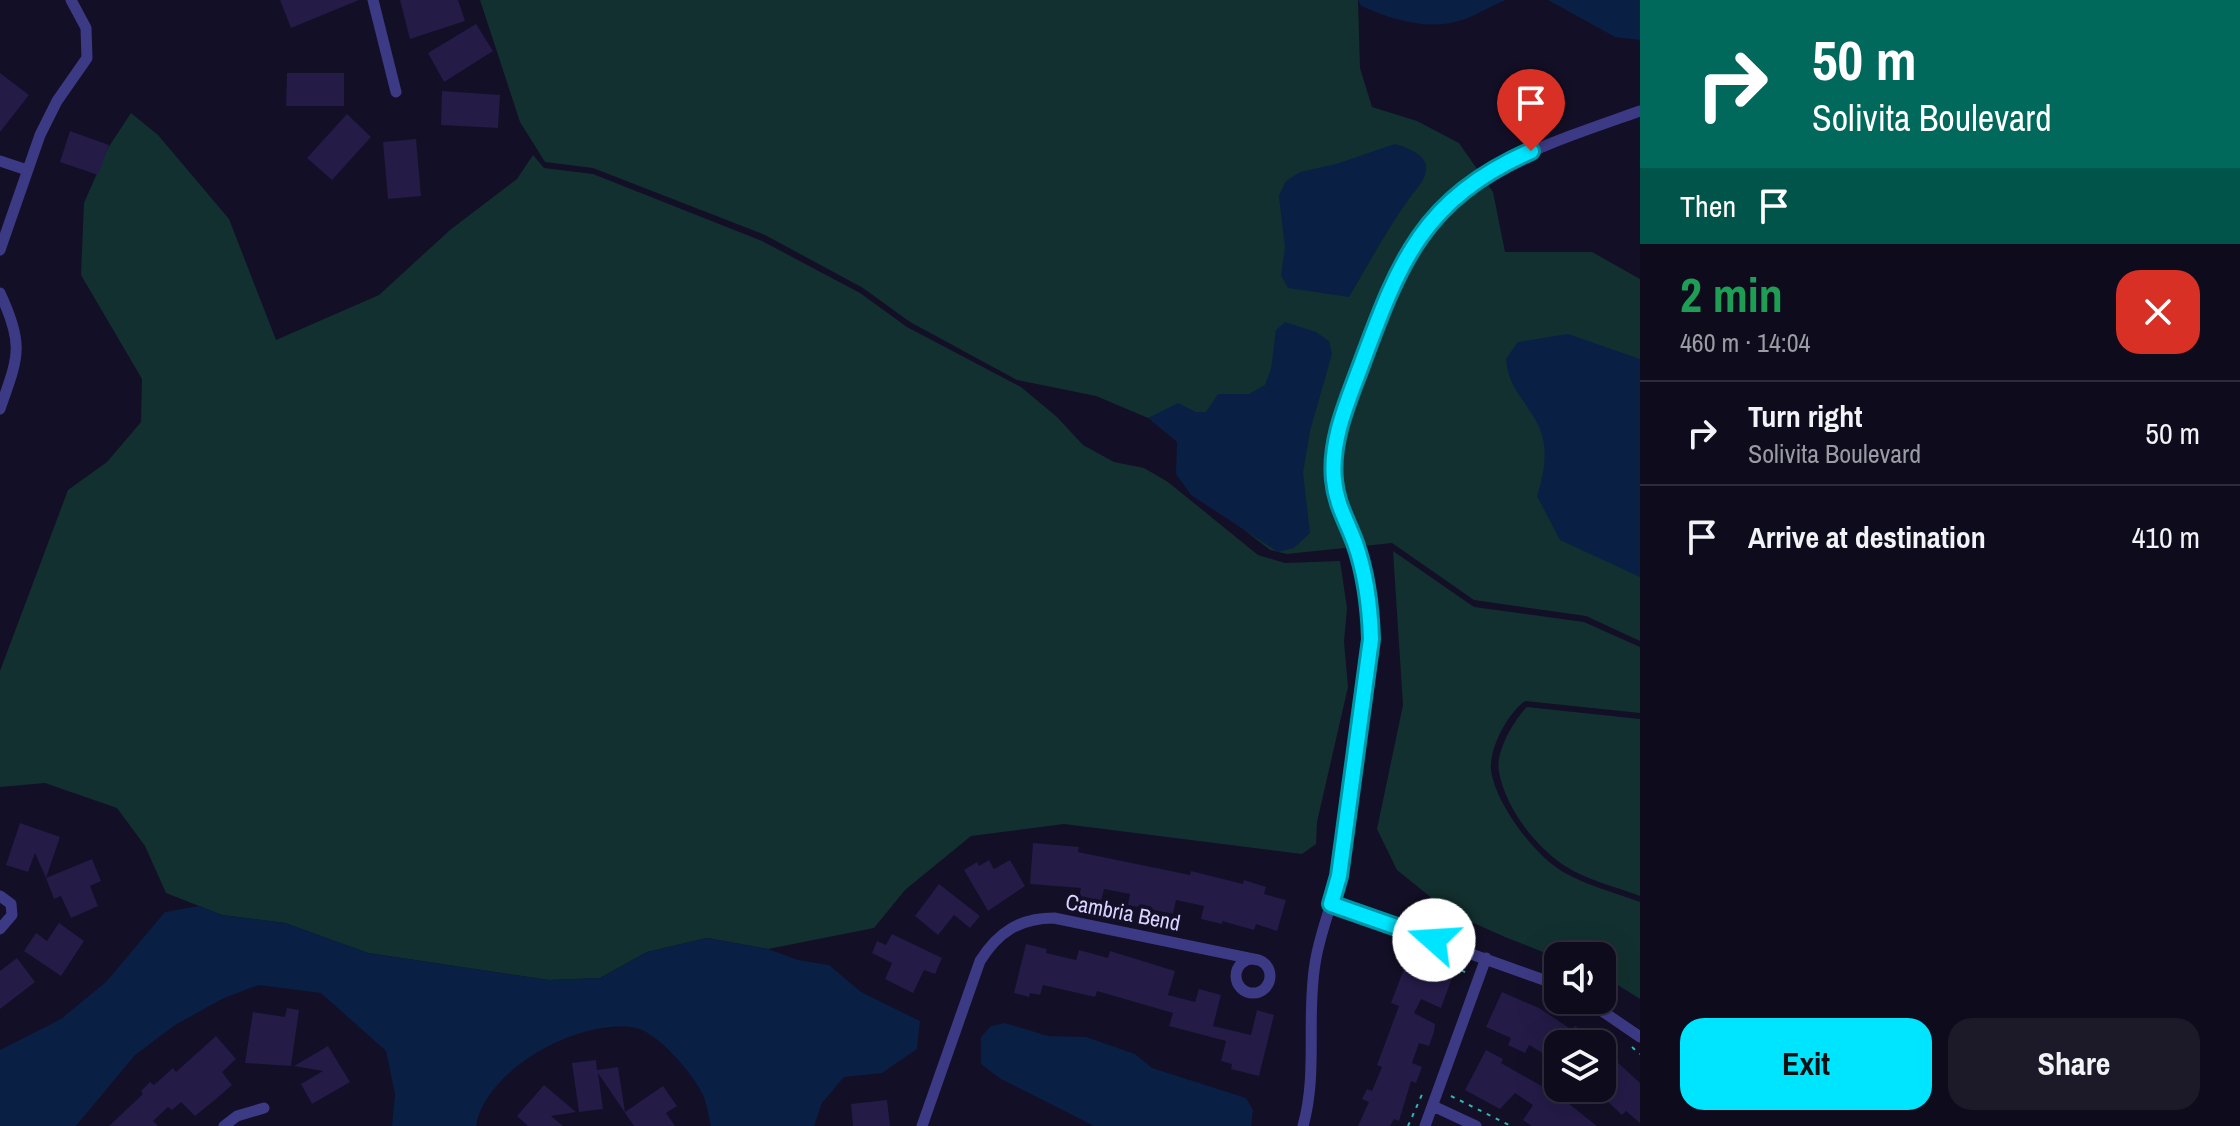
<!DOCTYPE html>
<html lang="en">
<head>
<meta charset="utf-8">
<style>
	:root { --surface:#0e0b1c; --page:#1c1929; --text:#f1f3f6; --muted:#9b9ba3; --line:#2e2b3b; --accent:#00e5ff }
	body { margin:0; font-family:"Archivo Narrow",sans-serif; background:var(--page); color:var(--text); height:100vh; display:flex; flex-direction:column; font-size:30px; white-space:nowrap }
	* { box-sizing:border-box; margin:0 }
	p { font-size:26px; color:var(--muted) }
	.icon { flex:none; width:44px; height:44px; fill:none; stroke:currentColor; stroke-width:2; stroke-linecap:round; stroke-linejoin:round }
	.map { position:relative; flex:1; overflow:hidden }
	.details { display:flex; flex-direction:column; background:var(--surface); width:600px }
	.details>* { flex:none }
	.banner { background:#00695c; color:#fff; overflow:hidden }
	.buttons { position:absolute; left:1544px; top:942px; display:grid; gap:16px }
	.buttons a { display:grid; place-items:center; width:72px; height:72px; border-radius:16px; background:var(--surface); box-shadow:0 8px 32px #0002,0 0 0 2px var(--line); font-size:40px }
	.pin { position:absolute; display:grid; place-items:center; width:68px; height:68px; color:#fff; margin:-82px -34px; border-radius:50% 50% 50% 0; rotate:-45deg; box-shadow:0 0 8px #0007 }
	.pin .icon { rotate:45deg }
	.me { position:absolute; width:88px; margin:-44px; rotate:289deg; stroke-linejoin:round; filter:drop-shadow(0 0 6px #0008) }
	.turn { display:flex; align-items:center; gap:28px; height:168px; padding:0 40px; font-size:36px }
	.turn .icon { width:104px; height:104px; stroke-width:2.5 }
	.turn b { display:block; font-size:56px; line-height:68px }
	.then { display:flex; align-items:center; height:76px; padding:0 40px; background:#0003; gap:16px; font-size:30px }
	.round { display:grid; place-items:center; flex:none; width:84px; height:84px; border-radius:24px; background:var(--page) }
	.overview { display:flex; align-items:center; justify-content:space-between; height:136px; padding:0 40px }
	h1 { font-size:48px; font-weight:700; line-height:60px; color:#1e9e55 }
	.action { display:flex; gap:16px; margin-top:auto; padding:16px 40px }
	.action a { flex:1; height:92px; border-radius:24px; background:var(--accent); color:#111; font-size:32px; font-weight:700; line-height:92px; text-align:center }
	.action a+a { background:var(--page); color:var(--text) }
	ul { padding:0; list-style:none }
	li { display:flex; align-items:center; gap:24px; height:104px; padding:0 40px; border-top:2px solid var(--line) }
	li div { flex:1 }
	li b { display:block; font-size:30px }
	li em { font-style:normal }
	main { display:flex; flex:1; min-height:0 }
	.map>svg:first-child { display:block }
</style>
</head>
<body>
<main>
<div class="map">
<svg width="1640" height="1126" viewBox="0 0 1640 1126">
	<rect width="100%" height="100%" fill="#130f26"/>
	<path fill="#12302f" d="M480,0h878l2,68 12,39 45,14 42,22 34,49 12,60h87l48,27v362l-54,-25 -112,-16 -82,-57 -105,11 -17,-4 -68,-53 -16,-63 -90,-38 -79,-16 -107,-58 -47,-34 -98,-53 -172,-67 -48,-6 -25,-40z
		M131,113l27,22 71,84 47,121 103,-45 71,-65 67,-51 16,-24 11,13 49,6 169,67 98,52 47,34 114,60 36,30 26,28 31,17 30,6 24,14 90,73 27,8 55,-2 7,47 -3,34 4,45 -31,135 -1,22 -14,10 -238,-30 -93,12 -66,54 -31,38 -106,21 -61,-11 -60,14 -47,26 -51,2 -181,-27 -83,-30 -63,-8 -56,-22 -21,-47 -28,-38 -72,-25 -45,4v-116l68,-181 39,-28 34,-40 1,-43 -61,-104 3,-72 24,-55z
		M1393,551l81,56 110,15 56,25v66l-115,-12c-17,12 -36,47 -34,69 4,33 45,88 74,103 23,13 51,20 75,29v97l-38,-24v-19l-44,2 -53,-21 -56,-25 -52,-42 -20,-41 26,-124z
		M1527,707l113,12v177c-23,-9 -54,-16 -75,-30 -30,-20 -59,-57 -66,-94 -4,-20 15,-52 28,-65z"/>
	<path fill="#0a1f44" d="M1358,0h148c-14,5 -27,14 -41,19 -34,13 -72,1 -104,-13z
		M1548,0h92v40l-25,-3z
		M1395,144c10,3 28,9 31,21 2,13 -10,24 -17,34 -22,30 -40,65 -60,98l-61,-9 -7,-13 4,-27 -6,-52 7,-15 14,-9 36,-8z
		M1285,322l31,10 13,9 3,13 -22,77 -7,42 7,60 -16,15 -16,4 -87,-57 -15,-21 1,-32 -29,-24 30,-15 18,9h10l12,-18h31l16,-9 6,-16 5,-39z
		M1568,334l72,25v218l-80,-37 -23,-44c7,-21 12,-47 2,-69 -12,-26 -31,-38 -33,-68l12,-17z
		M199,906l23,9 63,8 83,30 181,27 51,-2 47,-26 60,-14 61,11 30,11 31,5 32,27 59,29 -3,28 -35,24 -38,4 -22,26 -8,23h-103c-3,-11 -4,-25 -10,-35 -11,-20 -43,-58 -65,-63 -55,-11 -151,41 -160,98h-84l3,-32 -9,-43 -65,-58 -63,-8 -36,14 -47,26 -40,30 -59,71h-76v-76l61,-31 45,-37 59,-70z
		M1005,1023l43,13 38,1 49,17 17,14 94,30 7,12 -2,16h-157l-93,-47 -20,-15v-27l10,-11z"/>
	<path fill="#241b47" d="M280,0h79l-68,28z
		M400,0h58l7,21 -55,18z
		M476,24l17,27 -49,31 -16,-29z
		M0,73l29,22 -29,37z
		M287,73h57v33h-58z
		M442,91l58,4 -2,33 -57,-3z
		M347,114l24,23 -39,43 -25,-22z
		M70,131l39,14 -11,30 -38,-13z
		M416,139l5,57 -33,3 -5,-57z
		M20,823l40,14 -14,41 -11,-25 -7,19 -22,-7z
		M1033,843l46,4 -1,5 112,23 1,-4 52,13 1,-4 22,7 -2,7 22,6 -9,31 -21,-7 -2,6 -32,-9v3l-21,-5 3,-13 -28,-6 -3,14 -45,-9 2,-11 -26,-5 -3,13 -22,-5 2,-9 -51,-4z
		M92,859l9,22 -11,5 8,20 -27,12 -10,-22 -7,3 -8,-21z
		M989,860l5,9 16,-9 15,26 -37,25 -24,-41 13,-8 2,4z
		M939,884l41,32 -10,12 -16,-13 -16,20 -23,-19z
		M59,923l25,18 -23,35 -37,-25 12,-18 11,8z
		M892,934l50,24 -7,16 -11,-4 -11,23 -28,-14 7,-16 -20,-10 5,-12 9,4z
		M1026,944l21,5 -1,4 30,7 3,-10 29,8 2,-7 65,20 -7,24 27,7 4,-13 22,6 -8,31 38,9 6,-25 17,5 -15,61 -28,-7 1,-5 -11,-3 5,-20 -57,-15 4,-13 -76,-22 -2,6 -52,-12 -3,10 -10,-2 -1,4 -15,-4z
		M17,958l18,24 -35,27v-38z
		M1407,961l45,17 -11,30 -20,-9 -7,14 21,11 -1,8 -5,14 -10,-3 -7,20 10,4 -6,16 -5,-2 -12,40 -5,-2 -4,7h-32l11,-24 -7,-3 5,-10 5,2 10,-24 -5,-2 22,-59 -8,-3z
		M1502,992l37,16 33,22 3,-4 30,18h-47v18l-29,-17 -4,8 -17,-8 3,-7 -25,-11z
		M287,1008l12,2 -8,56 -46,-3 8,-51 32,5z
		M216,1036l20,23 -14,13 10,13 -16,14 -21,17 -14,-14 -9,8 -4,-3 -15,14 5,5h-49l34,-32 -2,-3 9,-9 4,3 19,-17 3,4z
		M328,1046l22,36 -38,22 -11,-20 22,-13 -29,-5z
		M1602,1048l38,35v40l-14,-12 -4,4 -14,-13 5,-5 -12,-9z
		M1486,1050l17,9 -2,4 58,33 38,30h-65l-9,-6 10,-15 -18,-12 -15,16 -35,-19z
		M596,1060l1,10 21,-3 7,45 38,-26 14,20 -11,7 9,13h-41l-36,-53 5,36 -24,3 -7,-49z
		M544,1085l32,27 -25,4 12,10h-35l-11,-10z
		M887,1100l3,26h-37l-2,-22z"/>
	<g fill="none" stroke-linecap="round" stroke-linejoin="round">
		<path stroke="#2fb8b0" stroke-width="2" stroke-dasharray="4 6" stroke-linecap="butt" d="M1405,950l63,23
			M1546,995l37,20
			M1632,1047l8,7
			M1451,1096l60,30
			M1408,1126l16,-36"/>
		<path stroke="#3d3a85" stroke-width="11" d="M373,0l23,92
			M0,161l27,9
			M0,250l40,-115 17,-34 30,-43 -1,-30 -15,-28
			M0,293c25,53 18,64 0,116
			M0,896l11,8 1,11 -12,14
			M1331,904l227,81
			M1236 976a17 17 0 1 1 34 0a17 17 0 1 1-34 0Z
			M1586,1000l54,37
			M1433,1106l43,20
			M224,1126l13,-10 27,-8
			M922,1126l58,-165c18,-29 40,-43 74,-43l204,42
			M1303,1126c15,-54 3,-107 12,-162 4,-29 17,-58 23,-87 9,-39 12,-80 18,-120 6,-39 15,-80 15,-120 0,-32 -5,-64 -17,-94 -8,-24 -20,-43 -21,-69 -1,-42 18,-83 33,-122 11,-30 22,-61 36,-89 46,-92 149,-120 238,-152
			M1425,1126l61,-168"/>
	</g>
	<g fill="none" stroke-linecap="round" stroke-linejoin="round">
		<g stroke="#0095a6" stroke-width="20">
			<path id="route" d="M1434,940l-103,-36 8,-28 32,-237c-1,-33 -5,-65 -16,-96 -8,-22 -19,-39 -21,-63 -4,-39 13,-77 26,-112 39,-105 61,-168 171,-217"/>
		</g>
		<use href="#route" stroke="#00e5ff" stroke-width="14"/>
	</g>
	<g text-anchor="middle" stroke-width="8" stroke-linejoin="round" paint-order="stroke">
		<g font-size="22" fill="#d9d4ff" stroke="#130f26">
			<text transform="translate(1123 912) rotate(11)" y="8">Cambria Bend</text>
		</g>
	</g>
</svg>
<div class="buttons">
<a><svg class="icon" aria-label="sound" viewBox="0 0 24 24"><path d="M4 9h4l5-4v14l-5-4H4zM17 9q2 3 0 6"/></svg></a>
<a><svg class="icon" aria-label="layers" viewBox="0 0 24 24"><path d="M12 4l9 5-9 5-9-5zM3 14l9 5 9-5"/></svg></a>
</div>
<div class="pin" style="left:1531px;top:151px;background:#d93025"><svg class="icon" aria-label="arrive" viewBox="0 0 24 24"><path d="M6 21V4h12l-3 4 3 4H6"/></svg></div>
<svg class="me" style="left:1434px;top:940px" viewBox="-20 -20 40 40"><circle r="19" fill="#fff"/><path d="M0-13L10 11 0 6-10 11z" fill="#00e5ff"/></svg>
</div>
<section class="details">
<div class="banner">
<div class="turn"><svg class="icon" aria-label="right" viewBox="0 0 24 24"><path d="M7 20v-9h11M14 6l5 5-5 5"/></svg><div><b>50 m</b>Solivita Boulevard</div></div>
<div class="then">Then<svg class="icon" aria-label="arrive" viewBox="0 0 24 24"><path d="M6 21V4h12l-3 4 3 4H6"/></svg></div>
</div>
<div class="overview"><div><h1>2 min</h1><p>460 m · 14:04</p></div><a class="round" style="background:#d93025;color:#fff"><svg class="icon" aria-label="close" viewBox="0 0 24 24"><path d="M6 6l12 12M18 6L6 18"/></svg></a></div>
<ul>
<li><svg class="icon" aria-label="right" viewBox="0 0 24 24"><path d="M7 20v-9h11M14 6l5 5-5 5"/></svg><div><b>Turn right</b><p>Solivita Boulevard</p></div><em>50 m</em></li>
<li><svg class="icon" aria-label="arrive" viewBox="0 0 24 24"><path d="M6 21V4h12l-3 4 3 4H6"/></svg><div><b>Arrive at destination</b></div><em>410 m</em></li>
</ul>
<div class="action"><a>Exit</a><a>Share</a></div>
</section>
</main>
</body>
</html>
